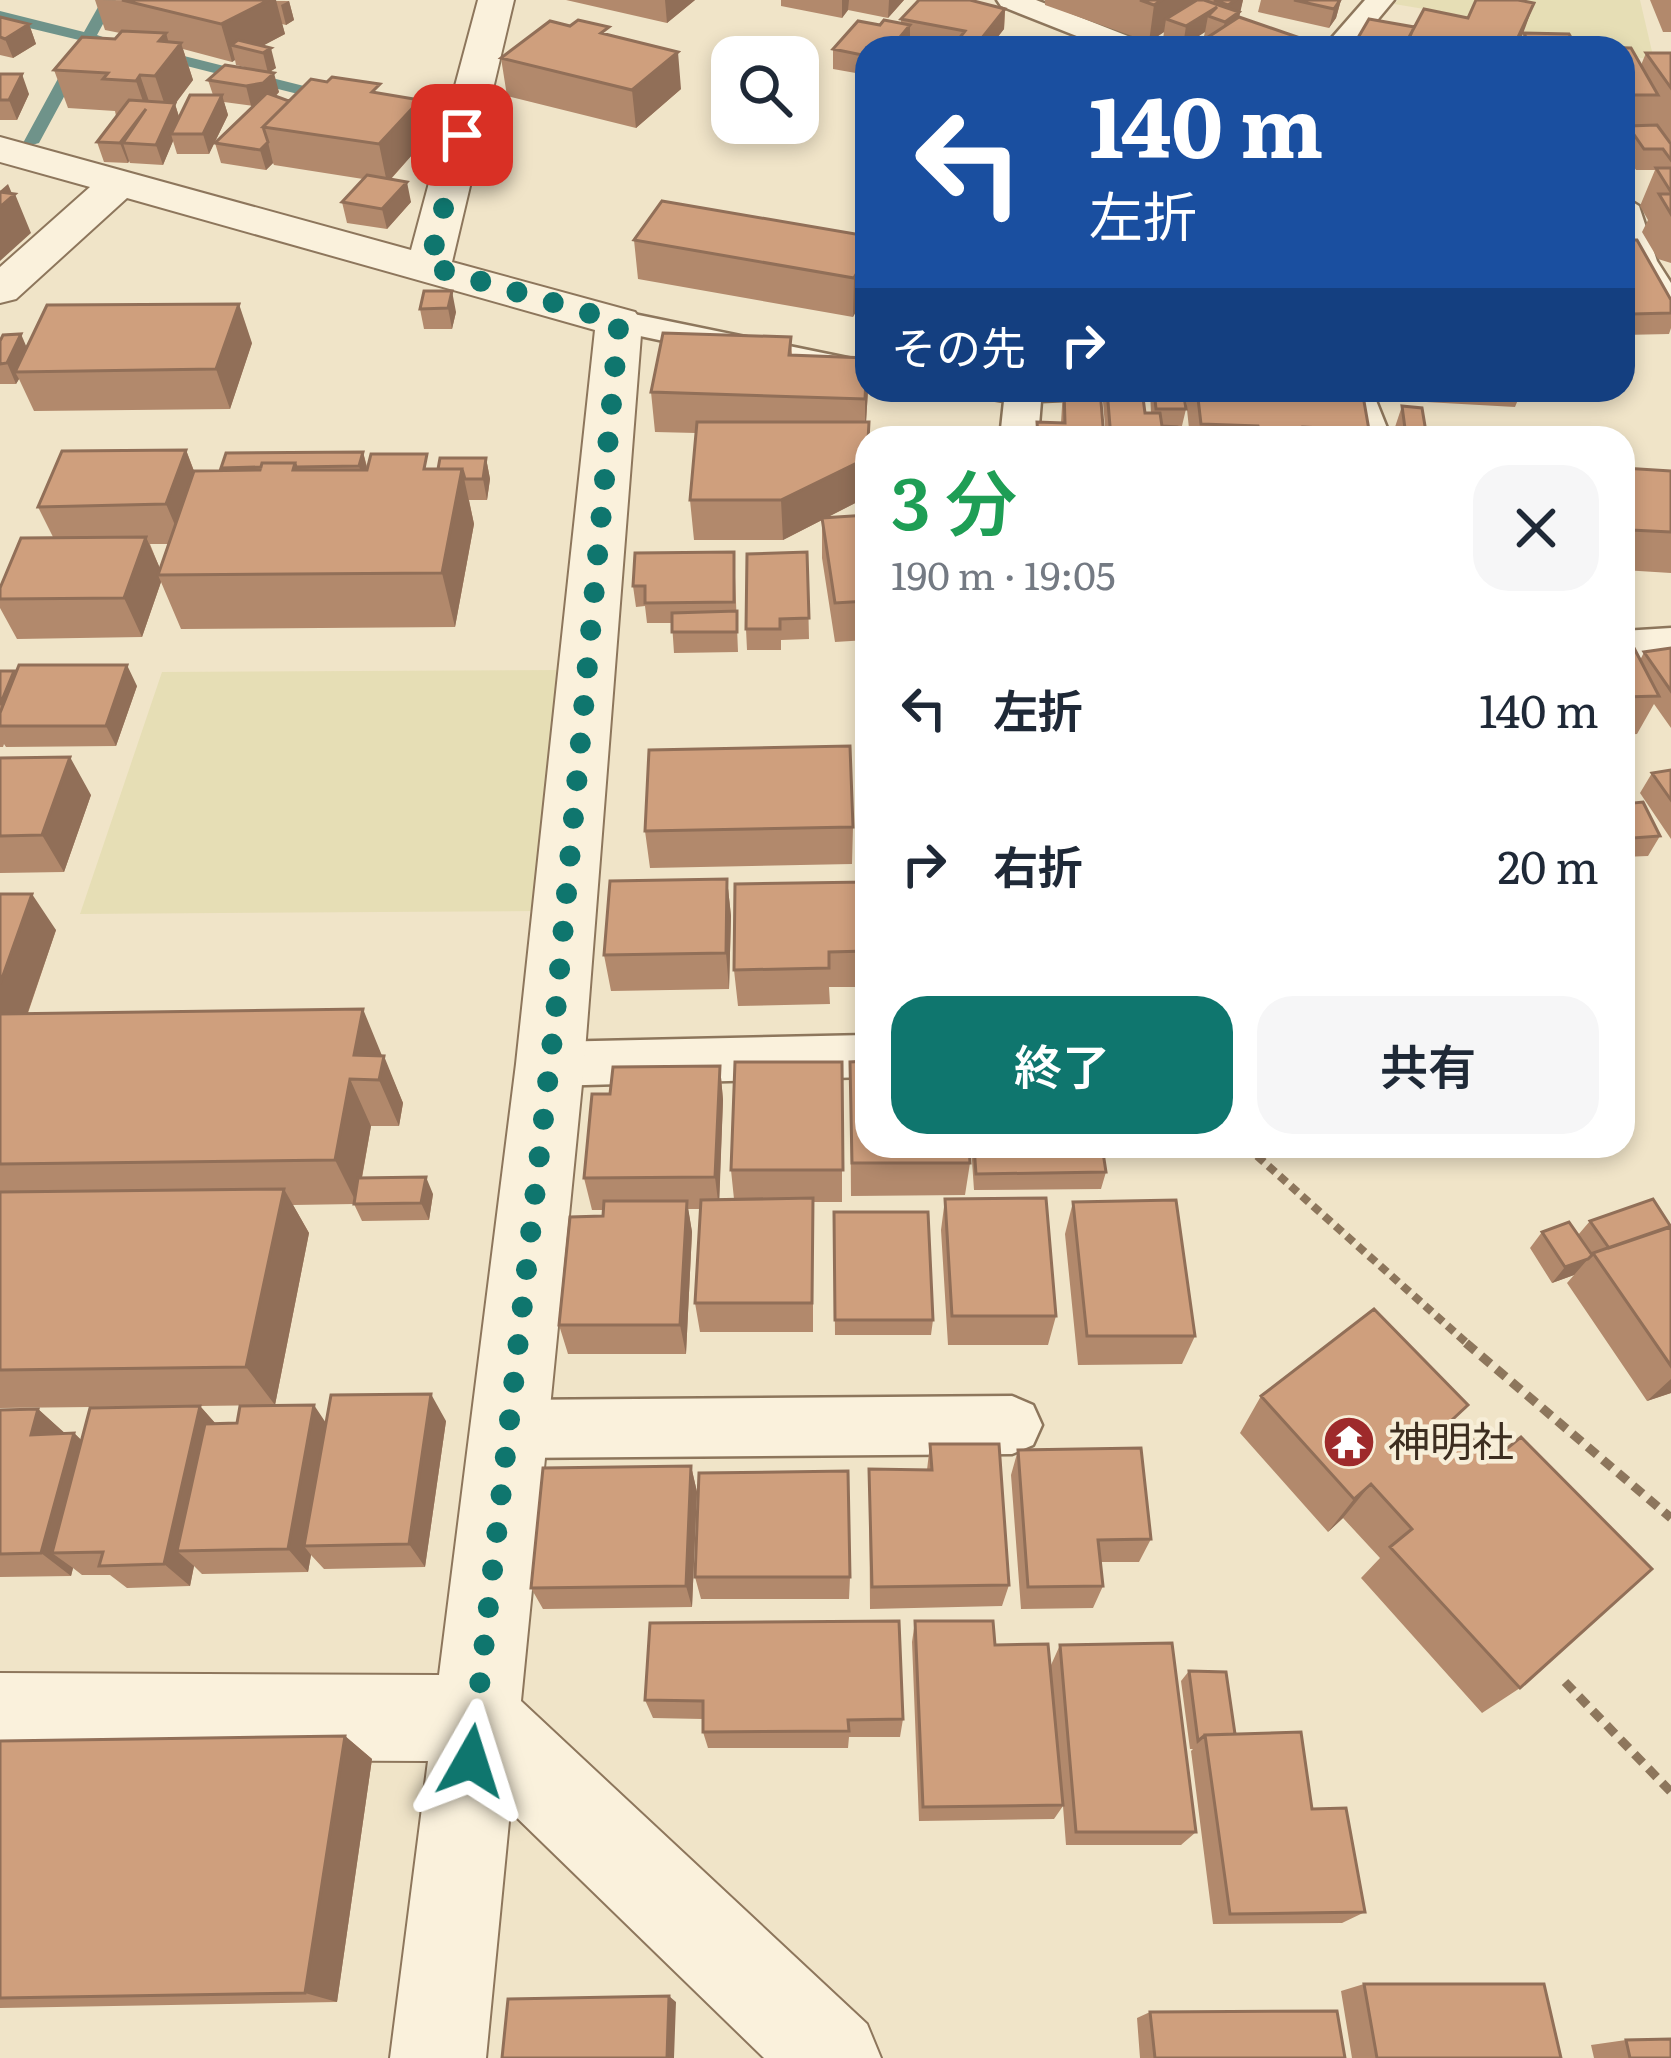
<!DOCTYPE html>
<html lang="ja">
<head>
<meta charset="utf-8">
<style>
	:root { --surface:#fff; --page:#f6f6f7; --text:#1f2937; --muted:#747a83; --accent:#0f766e }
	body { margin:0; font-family:Literata,"Noto Sans JP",serif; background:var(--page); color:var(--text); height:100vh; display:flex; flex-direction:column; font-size:45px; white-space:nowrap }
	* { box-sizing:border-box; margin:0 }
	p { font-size:39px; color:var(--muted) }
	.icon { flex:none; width:66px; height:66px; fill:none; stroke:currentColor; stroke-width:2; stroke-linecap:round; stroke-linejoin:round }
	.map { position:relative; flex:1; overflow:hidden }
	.panel { position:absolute; left:855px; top:426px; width:780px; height:732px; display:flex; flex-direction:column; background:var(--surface); border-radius:36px; box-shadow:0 6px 18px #0003 }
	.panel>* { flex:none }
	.banner { position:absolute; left:855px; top:36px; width:780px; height:366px; border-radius:36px; box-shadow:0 6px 18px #0003; background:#1a4fa0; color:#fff; overflow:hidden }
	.tools { position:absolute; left:711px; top:36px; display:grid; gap:24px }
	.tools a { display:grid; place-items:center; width:108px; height:108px; border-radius:24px; background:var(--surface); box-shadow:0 6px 18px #0003; font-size:60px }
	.pin { position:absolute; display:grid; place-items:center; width:102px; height:102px; color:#fff; margin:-51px; border-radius:24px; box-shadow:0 6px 18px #0006 }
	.me { position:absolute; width:132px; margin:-66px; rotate:6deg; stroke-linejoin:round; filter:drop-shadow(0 0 9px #0008) }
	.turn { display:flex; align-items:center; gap:42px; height:252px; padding:0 36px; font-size:54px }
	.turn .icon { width:156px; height:156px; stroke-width:2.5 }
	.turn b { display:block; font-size:84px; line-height:102px }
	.then { display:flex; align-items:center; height:114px; padding:0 36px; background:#0003; gap:24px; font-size:45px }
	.round { display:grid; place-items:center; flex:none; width:126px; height:126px; border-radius:36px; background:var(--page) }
	.head { display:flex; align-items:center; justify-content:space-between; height:204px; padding:0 36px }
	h1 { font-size:72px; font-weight:600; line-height:90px; color:#1e9e55 }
	.button { display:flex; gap:24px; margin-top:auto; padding:24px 36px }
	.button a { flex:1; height:138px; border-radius:36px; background:var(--accent); color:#fff; font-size:48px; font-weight:600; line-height:138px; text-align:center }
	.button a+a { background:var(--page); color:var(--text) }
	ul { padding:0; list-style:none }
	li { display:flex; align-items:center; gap:36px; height:156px; padding:0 36px }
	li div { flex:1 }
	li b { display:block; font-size:45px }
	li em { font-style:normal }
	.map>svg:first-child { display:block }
</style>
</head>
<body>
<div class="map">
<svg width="1671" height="2058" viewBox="0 0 1671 2058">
	<rect width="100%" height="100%" fill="#f0e4c8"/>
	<path fill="#e6deb5" d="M1398,0h242l14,60 -31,-5v-7h-39l-61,-11 3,-11 -132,-22z
		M569,670l-31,241 -458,3 82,-242z"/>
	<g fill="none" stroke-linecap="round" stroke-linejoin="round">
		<path fill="#6f938a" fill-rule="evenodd" d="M102,0h14l-19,35 29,10 -8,5 -25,-7 -54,100 -14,4 -2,-4 56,-103 -79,-19v-10l84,21z
			M156,49l184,46 2,3 -8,5 -183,-46 -3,-3z
			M389,106l48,12 2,3 -8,5 -48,-12 -2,-3z"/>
		<g stroke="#8d765c" stroke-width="5">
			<path id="lane" d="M997,0h39l107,42 5,6h-41l-106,-42z
				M1365,0h29l-40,48h-31z
				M1623,196l16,10 18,55 14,22v37l-12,-3 -36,-56z
				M619,311l248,51v22l-260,-55 -6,-7 6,-7z
				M981,390h133l-5,8 -68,3 -3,37h-38l4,-37 -18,-3z
				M1245,390l128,3 18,45h-38l-9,-28 -81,-9 -13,-3z
				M1671,628v28l-48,3v-28z
				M867,1035v42l-317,9 -18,-7 -8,-15 8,-15 18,-7z
				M1012,1396l21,9 9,20 -9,20 -21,9 -504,4 -21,-9 -9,-20 9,-20 21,-9z"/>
		</g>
		<g stroke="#8d765c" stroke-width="4">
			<path id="street" d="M478,0h36l-62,262 183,50 7,10 -58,742 -63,637 346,323 14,34h-117l-254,-247 -24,247h-96l38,-297 -428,-2v-86l439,2 77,-611 79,-734 -468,-132 -111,101 -16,4v-36l90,-80 -90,-25v-25l411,113z"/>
		</g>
		<path stroke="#8d765c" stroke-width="8" stroke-dasharray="9 6" stroke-linecap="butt" d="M1246,1146l224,200"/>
		<path stroke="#8d765c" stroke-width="9" stroke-dasharray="12 8" stroke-linecap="butt" d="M1466,1343l205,175
			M1565,1682l106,110"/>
		<use href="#lane" fill="#faf1dc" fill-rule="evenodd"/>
		<use href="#street" fill="#faf1dc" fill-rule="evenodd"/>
	</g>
	<path fill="#b2896c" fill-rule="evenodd" d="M95,0l194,1 5,19 -8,5 -4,-1 3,10 -23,12 14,22 -7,4 10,20 -3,4 13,5 93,-7 38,6 7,38 -36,41 20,23 -24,27 -40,-6 -5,-21 21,-23 -89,-14 -1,-2 -7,7 -45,-7 -6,-20 39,-37 -30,-4 4,13 -19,39h-32l-4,-13 -10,24 -33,-2 -1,-2 -1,2 -24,-1 -7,-20 19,-26 -1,-5 -47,-3 -14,-38 61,-31 5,-6 -15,-3zM183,49l49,13 3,-2 1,5 21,5 -49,10 5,15 -34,22 -4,-13 18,-24z
		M566,0h129l-28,23z
		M781,0h123l-16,18 -40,-8 -6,8 -61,-12z
		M1045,0h198l-5,18 63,30h-103l1,-5 9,-6 -4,-1 1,-4 -22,14 -20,-7 1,-7 -15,10 -104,-37z
		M1261,0h80l-5,18 -7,10 -71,-16z
		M1650,0h21v32h-8z
		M1005,9l-1,20 -15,19h-61l3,-3 -21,-4 -3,7h-40v27l-34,-6v-20l47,-24 21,-2v-4z
		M0,17l29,7 7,20 -23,14 -13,-3z
		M1414,27l107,15 3,-9 53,15h-225z
		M1623,48l18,17 5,-12h25v88h-3l3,3v119l-13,-4 -16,-27 6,-12 -8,-14 15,-36h-19l-13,-19 2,-18h-2z
		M501,58l180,31 -45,39 -129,-32z
		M0,74l29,20 -12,26h-17z
		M867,236l-14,81 -215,-38 -4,-39z
		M1623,240l48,60v28l-2,6 -46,1z
		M424,291l32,21 -4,17h-28l-4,-20z
		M791,337l1,18 76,35 -2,32 1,75 -41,21 41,-3v125l-32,2 -13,-84v-38l-39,20h-89l-4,-40 6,-67 -41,-1 -4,-40z
		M0,341l27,7 225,-5 -22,66 -196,2 -15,-32 -3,5h-16z
		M1063,390l41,48h-69l2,-16 24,1z
		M1105,390h37l3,23h6l-1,-23h33l3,19 -5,21h-4l1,8h-72l-3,-36z
		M1188,390h9l172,40 -2,8h-177l-4,-38z
		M1424,390h98l-7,17 -89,-5z
		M1402,406l25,32h-30l-2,-11z
		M186,450l8,21h28l-1,-3 142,-16 5,18 70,-1 48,-11 4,21 -3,21h-18l5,24 -19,103 -274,2 -20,-47 -19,55 -125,2 -17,-31v-20l53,-51 -15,-30zM150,544h19l-9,25z
		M1623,468l48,3v102l-48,-3z
		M734,552l4,100 -64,1 -2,-30h-25l-2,-17 -9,1 -3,-21z
		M807,552l2,87 -28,1v10h-34l-1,-21z
		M1671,648v80l-17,-24 -17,30 -14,1v-38l21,-45z
		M0,671h14l2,3 121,12 -21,60 -110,1 -2,-3 -1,3h-3z
		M0,758l91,37 -27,77 -64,1z
		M1671,770v69l-31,-46 12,-20z
		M1623,804l37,32 -12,20 -25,1z
		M853,827l-1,37 -202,4 -5,-37z
		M727,879l4,37 -2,73 -118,2 -7,-36z
		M867,882v105h-38l1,17 -92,2 -4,-36z
		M0,894l56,36 -28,83 355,43 20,47 -4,23h-28l-9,52 71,16 -4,26 -67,1 -8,-17 -61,1 16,28 -34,172 -75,1 16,18 230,-3 -21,146 -101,2 -13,-14 -3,17 -106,2 -8,-8 -4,20 -63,2 -17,-13h-28l-9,-7 -2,8 -71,1v-167l38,-1 27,25 9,-1 8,8 98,-35 -180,2z
		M842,1062v140h-29v130h-113l-5,-29 5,-94h-12l4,23 -6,122h-118l-9,-29 44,-109 1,-6h-12l-8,-32 26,-84 110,-28 3,34 -4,99h15l-3,-29z
		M850,1062l120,101 -5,32 -114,1z
		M971,1146h131l4,26 -5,17 -127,1z
		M945,1199l111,117 -8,29h-100l-7,-115z
		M1073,1202l122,134 -13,28 -104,1 -13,-131z
		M834,1212l99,108 -2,15h-96z
		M1590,1221l81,3v169l-24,8 -80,-118 7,-8 -22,8 -22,-35 12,-16 36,3z
		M1261,1396l194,25 65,267 -38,25 -121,-135 19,-20 -37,-40 -15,14 -88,-99z
		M930,1444l79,141 -7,21 -132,3 -1,-140 58,1z
		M1018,1450l133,89 -12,23h-39l3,24 -10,22 -72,1 -10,-134z
		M691,1466l6,26 -5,115 -149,2 -12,-21z
		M695,1577h155l-1,22h-148z
		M915,1621l80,24 56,20 9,-20 136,187 -15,13h-115l-3,-39 -9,13 -135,2 -7,-179z
		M650,1623l253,96 -3,18h-51l-1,11h-140l-5,-16v-13l-50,-1 -8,-18z
		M1189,1671l46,63 77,75 53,103 -23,11 -129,1 -22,-173 2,-2h-3l-9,-68z
		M345,1736l27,23 -35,243 -337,6v-267z
		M1364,1984l197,74h-209l-11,-67z
		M1150,2012l195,46h-205l-3,-40z
		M1626,2040l45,18h-77l-3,-13z"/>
	<path fill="#916f58" d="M269,0h7l9,34 -32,17 -22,-6 4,15 -3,2 -11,-38z
		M665,0h30l-28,23z
		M842,0h7l-1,10 -6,8z
		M889,0h15l-16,18z
		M1162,0h32l-2,15 -26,4 -2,13 -15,10 5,-37z
		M1236,0h7l-7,32 -15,10 7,-37z
		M1341,0l-5,18 -7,10 5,-19z
		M289,1l5,19 -8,5 -5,-20z
		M1534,3l-16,45h-5z
		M1217,7l-9,9 -3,16 -22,14 3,-20z
		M1005,9l-1,20 -15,19h-15z
		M29,24l7,20 -23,14 -8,-19z
		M910,25v20l-3,3h-16z
		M166,33l6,21 9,-11 12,37 -18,24 6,19 -10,11 2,7 -10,24 -7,-20 12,-31 -13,-38 4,-35z
		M271,48l5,20 -8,5 -5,-20z
		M678,52l3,37 -45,39 -4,-38z
		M274,73l5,19 -11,11 -17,3 -5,-20z
		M22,74l7,20 -12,26 -8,-20z
		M140,75l13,38 -30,30 6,18 -1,2 -8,-20 26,-33 -10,-29z
		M222,95l6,20 -19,39 -6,-20z
		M420,100l7,38 -40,45 -8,-39z
		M268,142l5,21 -7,7 -6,-20z
		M407,182l4,20 -24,27 -5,-20z
		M8,184l5,12 2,-2 16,39 -31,28v-70z
		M867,255v38l-14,24 1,-39z
		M452,291l4,21 -4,17 -4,-21z
		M239,304l13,39 -22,66 -14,-40z
		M21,334l9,21 -15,17 4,7 -3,5 -9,-21z
		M867,376l1,14 -3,49v-40z
		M186,450l15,40 -18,54 -17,-40z
		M363,452l5,21 -3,14 -6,-21z
		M486,458l4,21 -3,21 -4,-21z
		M867,458v39l-84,43 -2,-40z
		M462,469l12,55 -19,103 -13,-54z
		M146,537l17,38h-5l3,7 -19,55 -18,-39z
		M127,665l10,21 -21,60 -10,-20z
		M70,757l21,38 -27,77 -22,-37z
		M727,879l4,37 -2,73 -3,-36z
		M32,894l24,36 -44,128 -12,-16v-58z
		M363,1009l20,49 -29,-3z
		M384,1056l19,47 -4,23 -20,-46z
		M720,1066l3,34 -4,109 -4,-32z
		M350,1079l21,47 -14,78 -22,-44z
		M426,1177l7,17 -4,26 -8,-17z
		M284,1189l25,44 -34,172 -29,-38z
		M687,1201l5,31 -6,122 -6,-29z
		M1588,1259l-14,16 -22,8 13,-16z
		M1671,1379v14l-24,8z
		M431,1394l15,27 -21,146 -16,-23z
		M314,1405l18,27 -28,114 7,9 -3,17 -20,-23z
		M200,1406l23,26 -46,119 17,15 -4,20 -26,-22z
		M38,1409l29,26h-36z
		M74,1433l27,26 -49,94 21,15 -2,8 -30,-23z
		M691,1466l6,26 -5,115 -6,-21z
		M1371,1484l-28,34 -15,14 26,-33z
		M345,1736l27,23 -35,243 -32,-9z
		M669,1996l7,6 -2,56h-7z"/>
	<path fill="#cf9f7d" stroke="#916f58" stroke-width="3" d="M122,0h147l-48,24z
		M919,0h51l35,9 -31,39h-6l-14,-3 11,-14 -64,-12z
		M1140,0h22l-8,5z
		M1197,0h7l35,12 -14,10 -17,-6 9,-9 -31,19 -20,-7z
		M1214,0h22l-8,5z
		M1294,0h46l-6,9z
		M1476,0h42l16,3 -21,45h-78l-28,-7 17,-32 44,9z
		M0,17l29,7 -24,15 -5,-2z
		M1239,17l64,22 -13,9h-74l-17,-5z
		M1369,19l45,8 -9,21h-53z
		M578,20l31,7 -8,6 77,19 -46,38 -131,-32 49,-37 20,5z
		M884,20l26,5 -19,23h-24v8l-34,-7 25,-28 22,4z
		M122,31l44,2 -7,8 22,2 -26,33 -15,-1 -4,6 -33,-2 5,-6 -54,-3 28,-33 33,2z
		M1524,33l45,1 8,14h-54l-3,-6h8z
		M1005,39l24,4 -4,5h-28z
		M238,40l33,8 -8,5 -32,-8z
		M934,41l34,7h-40z
		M1591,47l40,1 27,47h-35v-47z
		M1646,53h25v35z
		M225,65l49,8 -11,10 -17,3 -38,-6z
		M0,74h22l-13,26h-9z
		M332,77l48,7 -8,8 48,8 -41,44 -116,-17 48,-48 16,3z
		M267,93l22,8 -26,26 5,15 -8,8 -45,-7z
		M190,95h32l-19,39h-32z
		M129,100l46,3 -19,42 -33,-2 23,-34 -26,34 -23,-1z
		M1657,125l14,19v16l-8,-11h-19l-16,-23z
		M1656,168h15v24z
		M367,175l40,7 -25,27 -40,-7z
		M0,192l15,2 -15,13z
		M1659,194h12v20z
		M662,201l205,35v19l-13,23 -220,-38z
		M1623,240h14l34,60v13l-39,1 -9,-17z
		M424,291h28l-4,17 -28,1z
		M239,304l-23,65 -201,3 32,-67z
		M663,333l128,4 -2,18 78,3 -2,41 -214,-7z
		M21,334l-14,29 -7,1v-23l3,-6z
		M1064,390h36l4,48h-66l-1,-16 28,1z
		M1107,390h35l3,23h15l2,13 15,1 1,11h-67z
		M1154,390h29l3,19h-30z
		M1197,390h165l7,40 -66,-3 1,8 -44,-2 -2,-7 -57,-2z
		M1402,406l20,2 5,30 -21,-2z
		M697,422h172l-2,36 -86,42h-91z
		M897,435h20v3h-20z
		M186,450l-20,54 -128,3 24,-56z
		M363,452l-4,14 -63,1 -1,-4h-33l-1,4 -40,1 5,-15z
		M371,454h56l-3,15h38l-20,104 -284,2 36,-104 66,-1 2,-7h33l-2,7h74z
		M440,458h46l-3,21h-18l-3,-10h-24z
		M1623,468l48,3v61l-40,-2 -8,-28z
		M867,515v86l-32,2 -13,-85z
		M146,537l-22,61 -124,1v-11l21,-50z
		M734,552v50l-89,1v-17h-12l2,-33z
		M807,552l2,66 -29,1v10h-34l1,-75z
		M737,611v21h-65v-19z
		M1634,648l25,48 -36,1v-48z
		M1671,648v43l-27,-39z
		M19,665h108l-21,61h-106v-13z
		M0,671h14l-14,34z
		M850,746l3,81 -208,4 4,-81z
		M70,757l-28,78 -42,1v-78z
		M1671,770v30l-19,-27z
		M1643,802l17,34 -27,2 -10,-20v-14z
		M727,879l-1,74 -122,2 6,-74z
		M867,882v69l-38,1v16l-95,2 1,-86z
		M0,894h32l-32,90z
		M363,1009l-9,46 30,1 -5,24 -29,-1 -15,81 -335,4v-150z
		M867,1061v85h102l1,17h-118l-2,-101z
		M735,1062h107l1,108h-112z
		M720,1066l-5,111 -131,1 8,-84h18l3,-27z
		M974,1146h128l4,26 -130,2z
		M426,1177l-5,26 -67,1 4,-26z
		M284,1189l-38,178 -246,3v-178z
		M813,1198l-1,105h-117l6,-103z
		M1046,1198l10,118h-104l-7,-117z
		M1653,1199l18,28 -62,21 -19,-27z
		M1176,1200l19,136h-108l-14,-134z
		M604,1201h83l-7,124h-121l11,-108 33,-1z
		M834,1212h94l5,108h-98z
		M1569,1222l23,33 -4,4 -23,8 -23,-35z
		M1671,1226v140l-78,-113z
		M1374,1309l94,96 -15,14 40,41 28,-23 131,132 -132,119 -130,-141 22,-18 -41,-45 -17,15 -93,-103z
		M431,1394l-22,150 -105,2 27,-151z
		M314,1405l-26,144 -111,2 28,-127 32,-1 3,-17z
		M200,1406l-36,158 -65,2 4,-14 -51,1 38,-145z
		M38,1409l-7,26 43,-2 -33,120 -41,1v-144z
		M930,1444h69l10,141 -137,2 -3,-118 63,1z
		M1141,1448l10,91 -53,1 5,46 -75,1 -10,-137z
		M691,1466l-5,120 -155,2 12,-120z
		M848,1471l2,106h-155l4,-104z
		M899,1621l4,98 -55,1 1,11 -146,1v-31l-58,-1 5,-77z
		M915,1621h78l2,24 53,-1 15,161 -140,2z
		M1172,1643l24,189h-120l-16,-187z
		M1189,1671l37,1 9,62 -30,1 -7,6z
		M1301,1732l11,77 34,-1 19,104 -135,2 -25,-179z
		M345,1736l-40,257 -305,5v-257z
		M1364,1984h180l17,74h-184z
		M669,1996l-2,62h-165l6,-59z
		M1337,2011l8,47h-190l-5,-46z
		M1671,2039v19h-41l-4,-18z"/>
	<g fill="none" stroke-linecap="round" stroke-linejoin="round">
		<path stroke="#0f766e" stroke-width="21" stroke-dasharray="0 37.8" d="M462,135l-33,131 190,56 -63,686 -85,753"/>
	</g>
	<defs>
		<g id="temple-disc" transform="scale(2.7)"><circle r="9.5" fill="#9e2a2b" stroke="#f7eed8"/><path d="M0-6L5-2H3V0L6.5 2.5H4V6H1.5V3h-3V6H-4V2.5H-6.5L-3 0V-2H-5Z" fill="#fff"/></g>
	</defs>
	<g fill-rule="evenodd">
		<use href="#temple-disc" x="1349" y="1442"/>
	</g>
	<g text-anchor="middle" stroke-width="9" stroke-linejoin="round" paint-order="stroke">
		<g font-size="42" fill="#3d2e20" stroke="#f7eed8" text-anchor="start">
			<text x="1388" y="1457">神明社</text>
		</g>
	</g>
</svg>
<div class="tools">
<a><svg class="icon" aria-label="search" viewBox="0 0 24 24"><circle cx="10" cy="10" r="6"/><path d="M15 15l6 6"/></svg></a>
</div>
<div class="pin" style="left:462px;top:135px;background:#d93025"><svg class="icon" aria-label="arrive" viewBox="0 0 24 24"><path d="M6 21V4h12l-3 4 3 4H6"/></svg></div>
<svg class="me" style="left:471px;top:1761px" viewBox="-20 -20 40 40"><path d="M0-17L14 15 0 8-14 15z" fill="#0f766e" stroke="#fff" stroke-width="4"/></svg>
<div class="banner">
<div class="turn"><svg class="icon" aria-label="left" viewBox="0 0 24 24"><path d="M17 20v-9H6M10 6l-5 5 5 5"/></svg><div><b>140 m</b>左折</div></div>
<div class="then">その先<svg class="icon" aria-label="right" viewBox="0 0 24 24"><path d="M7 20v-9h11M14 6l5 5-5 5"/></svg></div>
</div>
<section class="panel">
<div class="head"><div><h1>3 分</h1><p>190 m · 19:05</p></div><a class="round"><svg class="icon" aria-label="close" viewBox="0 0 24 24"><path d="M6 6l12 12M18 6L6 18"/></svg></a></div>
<ul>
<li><svg class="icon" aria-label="left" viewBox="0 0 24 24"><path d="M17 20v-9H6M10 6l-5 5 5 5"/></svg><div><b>左折</b></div><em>140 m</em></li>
<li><svg class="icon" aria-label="right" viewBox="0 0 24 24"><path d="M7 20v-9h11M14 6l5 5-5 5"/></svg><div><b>右折</b></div><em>20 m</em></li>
</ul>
<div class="button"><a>終了</a><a>共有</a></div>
</section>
</div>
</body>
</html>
